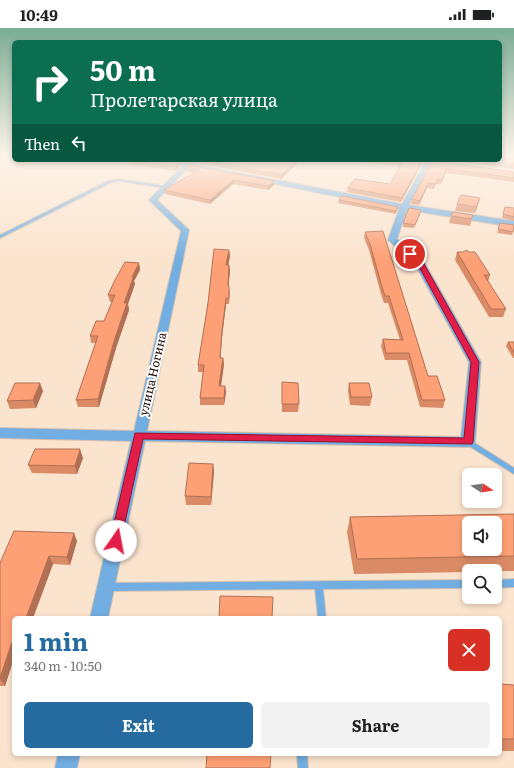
<!DOCTYPE html>
<html lang="en">
<head>
<meta charset="utf-8">
<style>
	:root { --surface:#fff; --page:#f2f2f2; --text:#202124; --muted:#757577; --accent:#256ba0 }
	body { margin:0; font-family:Literata,serif; background:var(--page); color:var(--text); height:100vh; display:flex; flex-direction:column; font-size:15px; white-space:nowrap }
	* { box-sizing:border-box; margin:0 }
	p { font-size:13px; color:var(--muted) }
	.icon { flex:none; width:22px; height:22px; fill:none; stroke:currentColor; stroke-width:2; stroke-linecap:round; stroke-linejoin:round }
	.map { position:relative; flex:1; overflow:hidden }
	.sheet { position:absolute; left:12px; top:588px; width:490px; height:140px; display:flex; flex-direction:column; background:var(--surface); border-radius:6px; box-shadow:0 2px 6px #0003 }
	.sheet>* { flex:none }
	.guide { position:absolute; left:12px; top:12px; width:490px; height:122px; border-radius:6px; box-shadow:0 2px 6px #0003; background:#0b6e4f; color:#fff; overflow:hidden }
	.needle { width:26px; rotate:102deg }
	.fabs { position:absolute; left:462px; top:440px; display:grid; gap:8px }
	.fabs a { display:grid; place-items:center; width:40px; height:40px; border-radius:6px; background:var(--surface); box-shadow:0 2px 6px #0003; font-size:20px }
	.pin { position:absolute; display:grid; place-items:center; width:34px; height:34px; color:#fff; margin:-17px; border:2px solid #fff; border-radius:50%; box-shadow:0 1px 4px #0007 }
	.me { position:absolute; width:44px; margin:-22px; rotate:12deg; stroke-linejoin:round; filter:drop-shadow(0 0 3px #0008) }
	.turn { display:flex; align-items:center; gap:14px; height:84px; padding:0 12px; font-size:18px }
	.turn .icon { width:52px; height:52px; stroke-width:2.5 }
	.turn b { display:block; font-size:28px; line-height:34px }
	.then { display:flex; align-items:center; height:38px; padding:0 12px; background:#0003; gap:8px; font-size:15px }
	.round { display:grid; place-items:center; flex:none; width:42px; height:42px; border-radius:6px; background:var(--page) }
	.summary { display:flex; align-items:center; justify-content:space-between; height:68px; padding:0 12px }
	h1 { font-size:24px; font-weight:700; line-height:30px; color:var(--accent) }
	.button { display:flex; gap:8px; margin-top:auto; padding:8px 12px }
	.button a { flex:1; height:46px; border-radius:6px; background:var(--accent); color:#fff; font-size:16px; font-weight:700; line-height:46px; text-align:center }
	.button a+a { background:var(--page); color:var(--text) }
	.status { display:flex; justify-content:space-between; align-items:center; height:28px; padding:0 20px; background:var(--surface); direction:ltr }
	.status svg { height:11px; fill:currentColor }
	.map>svg:first-child { display:block }
</style>
</head>
<body>
<div class="status"><b>10:49</b><svg viewBox="0 0 49 12"><path d="M0 12V9h3v3zM5 12V6h3v6zM10 12V3h3v9zM15 12V0h3v12zM26 1h20v11H26zM47 4h2v5h-2z"/></svg></div>
<div class="map">
<svg width="514" height="740" viewBox="0 0 514 740">
	<rect width="100%" height="100%" fill="#fbe4ce"/>
	<g fill="none" stroke-linecap="round" stroke-linejoin="round">
		<g stroke="#d7c1ad" stroke-width="2">
			<path id="service" d="M118,151l48,7 2,1 -2,1 -48,-7 -8,2 -110,55v-3l108,-54z
				M466,412h4l44,28v6l-48,-30 -1,-2z
				M514,551v8l-19,1v-8z
				M469,552v8l-146,1 3,29h-8l-3,-29 -208,2 -3,-1 -1,-3 1,-3 3,-1z
				M297,726h10l1,14h-10z"/>
		</g>
		<g stroke="#d7c1ad" stroke-width="2">
			<path id="minor" d="M160,132c5,0 23,3 26,2 5,-1 8,-2 13,-2l-5,4 208,40 24,-44h6l-23,45 105,16v6l-107,-17 -10,29 27,23 57,100 -6,80 -2,4 -5,1 -323,-6 -37,177h-18l41,-177 -131,-3v-10l134,3 47,-200 -32,-31 33,-34zM189,139l210,42 -11,31 27,24 54,98 -8,75 -314,-6 42,-201 -32,-30z
				M58,726h22l-3,14h-22z"/>
		</g>
		<use href="#service" fill="#72aee1" fill-rule="evenodd"/>
		<use href="#minor" fill="#72aee1" fill-rule="evenodd"/>
	</g>
	<path fill="#da8a65" d="M505,131l9,1v9l-66,-9h52z
		M117,132h52l10,7 -4,4 -45,-7 -1,-2z
		M197,132h104l-20,19 -84,-16z
		M348,132h74v3l-21,39 -54,-10 1,-4 42,-4 10,-18z
		M433,133l81,11v10l-36,-5 -32,-4 -5,11h-5l-2,5 -7,-1 -8,17 -8,-1 1,-5z
		M186,140l88,13v4l-6,5 -35,-6 -23,20 -45,-10 -1,-4 30,-17 -8,-1z
		M480,170l-5,15 -20,-2 2,-7z
		M339,172l59,7 -2,7 -58,-11z
		M505,179l9,1v13l-12,-3z
		M421,182l-1,4 -6,14 -11,-1v-4z
		M473,187l-3,11 -21,-3 2,-7z
		M500,195l14,4 -2,8 -15,-2z
		M365,204l63,144 17,24 -2,8 -23,-1 -13,-47h-22l-4,-14 2,-7 17,1 -12,-37h-4l-3,-9 -12,-44 -5,-12z
		M229,222l1,6 -2,9h1l1,6 -2,15 2,6 -1,12h-3l-4,33 -2,21h3l1,6 -3,22h4l1,7 -2,12h-24v-7l3,-26h-5v-7z
		M457,224h11l22,23 -2,7 18,27 -3,8h-14l-34,-57z
		M139,235l1,7 -6,11 1,3 -7,20 1,6 -13,38 -17,59h-21l-2,-7 20,-57h-5l-1,-7 14,-15 8,-19h-2l-2,-7z
		M508,314h6v16h-1l-7,-12z
		M282,354l17,22 -1,8h-16z
		M349,355l23,14 -2,9 -20,-1 -2,-14z
		M43,363l-7,17 -26,1 -3,-8z
		M83,430l-6,16 -45,-1 -4,-8z
		M213,436l1,8 -3,33h-25l-1,-9z
		M514,486v57h-45v1l-115,2 -7,-42 3,-15z
		M77,513l-7,24 -17,-1 -20,54h-19v40l-9,28h-5v-123z
		M500,656l14,1v66h-14z"/>
	<path fill="#b17053" d="M297,132h4l-20,19v-4z
		M422,132v3l-21,39 1,-4z
		M179,135v4l-4,4v-4z
		M446,141v4l-5,11 1,-4z
		M233,152v4l-23,20v-4z
		M274,153v4l-6,5v-4z
		M428,155l-1,5 -8,17 1,-4z
		M480,170l-2,7 -3,8 1,-6z
		M421,182l-1,4 -6,14 1,-3z
		M229,222l1,6 -3,15 -1,-6z
		M139,235l1,7 -6,11 1,3 -7,20 1,6 -13,38 -17,59 -1,-8 34,-122z
		M229,237l1,6 -2,21v-6z
		M226,270v6l-4,33 -2,27v-6l2,-27z
		M223,330l1,6 -4,29 -1,-7z
		M40,355l3,8 -7,17 -3,-8z
		M225,358l1,7 -2,12v-7z
		M80,421l3,9 -6,16 -2,-8z
		M213,436l1,8 -3,33v-8z
		M74,505l3,8 -7,24 -3,-8z
		M49,528l4,8 -20,54h-7z
		M12,614l2,2v14l-9,28 -5,-7v-1z"/>
	<path fill="#fda076" stroke="#b17053" fill-rule="evenodd" d="M500,128h6l-1,3 9,1v5l-37,-5h23z
		M129,132h40l10,3 -4,4z
		M202,132h95l-16,15z
		M381,132h41l-20,38 -54,-10 7,-9 35,5 12,-21z
		M433,133l81,11v6l-35,-5 -33,-4 -4,11 -5,-1 -2,5 -7,-1 -8,18 -8,-2z
		M189,137l85,16 -6,5 -35,-6 -23,20 -46,-10 35,-20 -13,-2z
		M461,167l19,3 -4,9 -19,-3z
		M342,168l56,11 -2,4 -57,-11z
		M505,179l9,1v9l-11,-3z
		M409,180l12,2 -6,15 -12,-2z
		M453,184l20,3 -2,4 -20,-3z
		M500,195l14,2 -1,7 -15,-3z
		M383,203l45,145h9l8,24h-23l-13,-47h-23l-3,-14 20,1 -14,-44h-4l-3,-9 -12,-43 -5,-12z
		M214,221l15,1 -3,15h3l-1,21h1v12h-3l-4,33 -2,27h3l-4,28h6l-1,12h-24l4,-33h-6l10,-62z
		M467,222l1,2h7l15,23h-6l22,34h-15l-34,-57h6z
		M125,234l14,1 -7,14 1,1 -9,25h3l-13,38 -16,58 -22,1 22,-64h-8l6,-15h8l11,-26h-7l6,-13z
		M508,314h6v11z
		M282,354l16,1 1,21h-17z
		M15,355h25l-7,17 -26,1z
		M349,355h20l3,14h-21z
		M35,421h45l-5,17 -47,-1z
		M189,435l24,1 -2,33 -26,-1z
		M514,486v42l-157,3 -7,-42zM469,495h26v26h-26z
		M14,503l60,2 -7,24 -18,-1 -23,62h-12v24h-2l-12,36v-115z
		M220,568l53,1 -1,21h-53z
		M500,656l14,1v54h-14z
		M207,726h64l-1,14h-64z"/>
	<linearGradient id="sky" x2="0" y2="1"><stop stop-color="#7bac96"/><stop offset="0.55" stop-color="#fdf3e9"/><stop offset="1" stop-color="#fdf3e9" stop-opacity="0"/></linearGradient>
	<rect width="514" height="232" fill="url(#sky)"/>
	<path fill="#e11d48" stroke="#92132f" d="M410,224l13,10 56,100 -6,80 -1,2 -329,-5 -22,102 -1,4 -4,1 -5,-1 -1,-4 25,-108 329,5 7,-76 -54,-99 -10,-9z"/>
	<g text-anchor="middle" stroke-width="4" stroke-linejoin="round" paint-order="stroke">
		<g font-size="12" fill="#1b0800" stroke="#fff">
			<text transform="translate(153 346) rotate(-77)" y="4">улица Ногина</text>
		</g>
	</g>
</svg>
<div class="fabs">
<a><svg class="needle" viewBox="-14 -14 28 28"><path d="M0-13l5 13h-10z" fill="#e53935"/><path d="M0 13l5-13h-10z" fill="#757577"/></svg></a>
<a><svg class="icon" aria-label="sound" viewBox="0 0 24 24"><path d="M4 9h4l5-4v14l-5-4H4zM17 9q2 3 0 6"/></svg></a>
<a><svg class="icon" aria-label="search" viewBox="0 0 24 24"><circle cx="10" cy="10" r="6"/><path d="M15 15l6 6"/></svg></a>
</div>
<div class="pin" style="left:410px;top:226px;background:#d93025"><svg class="icon" aria-label="arrive" viewBox="0 0 24 24"><path d="M6 21V4h12l-3 4 3 4H6"/></svg></div>
<svg class="me" style="left:116px;top:513px" viewBox="-20 -20 40 40"><circle r="19" fill="#fff"/><path d="M0-13L10 11 0 6-10 11z" fill="#e11d48"/></svg>
<div class="guide">
<div class="turn"><svg class="icon" aria-label="right" viewBox="0 0 24 24"><path d="M7 20v-9h11M14 6l5 5-5 5"/></svg><div><b>50 m</b>Пролетарская улица</div></div>
<div class="then">Then<svg class="icon" aria-label="left" viewBox="0 0 24 24"><path d="M17 20v-9H6M10 6l-5 5 5 5"/></svg></div>
</div>
<section class="sheet">
<div class="summary"><div><h1>1 min</h1><p>340 m · 10:50</p></div><a class="round" style="background:#d93025;color:#fff"><svg class="icon" aria-label="close" viewBox="0 0 24 24"><path d="M6 6l12 12M18 6L6 18"/></svg></a></div>
<div class="button"><a>Exit</a><a>Share</a></div>
</section>
</div>
</body>
</html>
